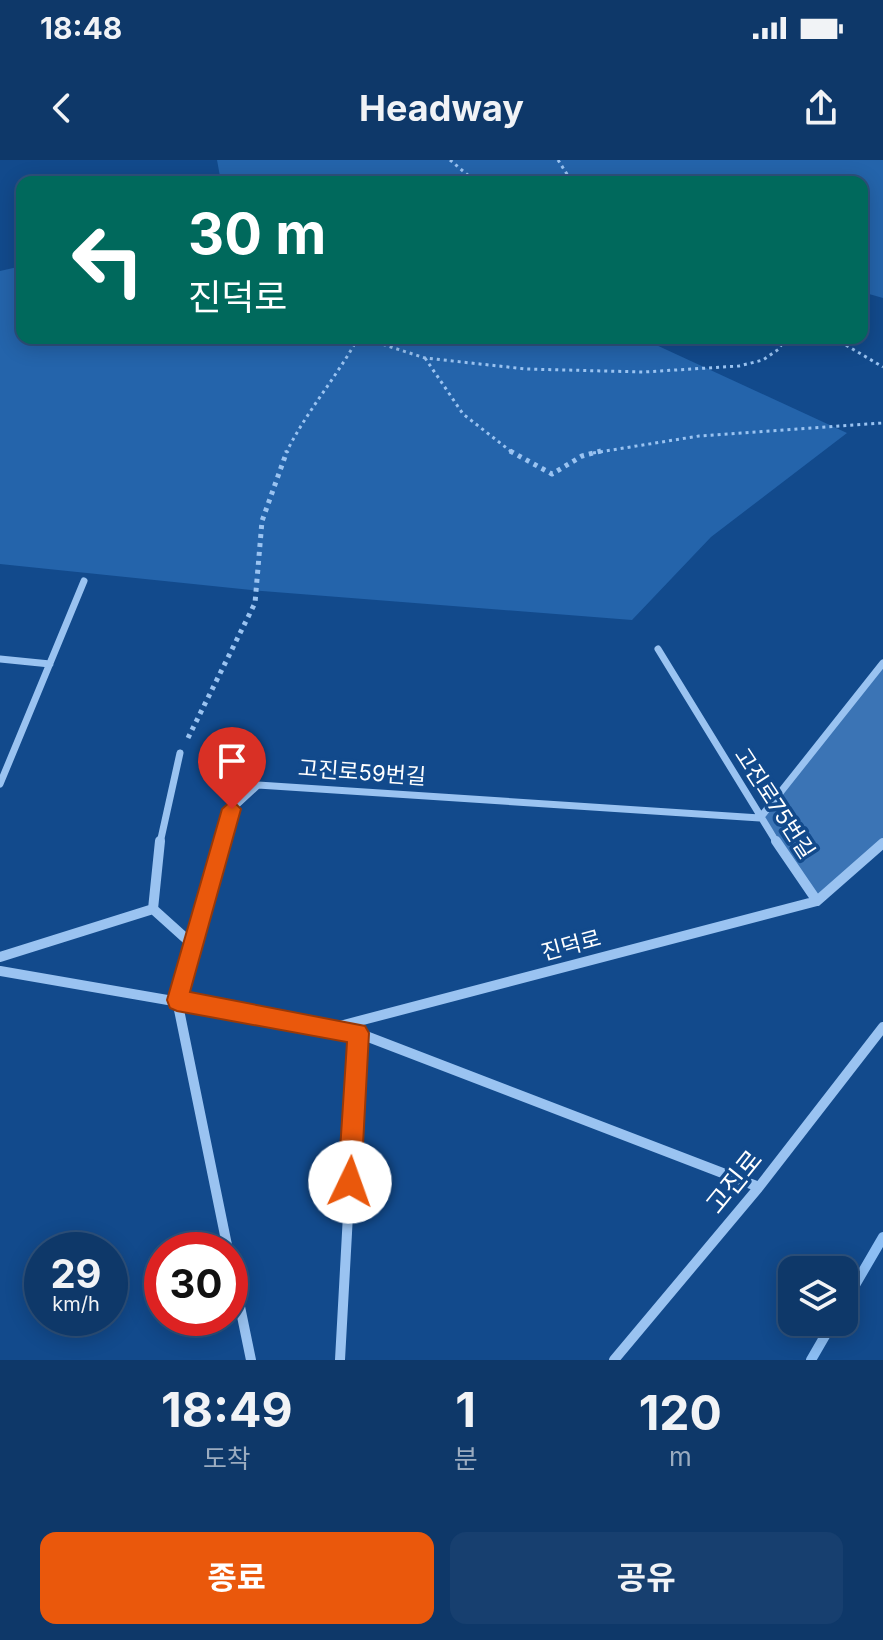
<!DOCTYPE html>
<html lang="ko">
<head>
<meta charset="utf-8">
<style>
	:root { --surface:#0e3869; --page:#173f6f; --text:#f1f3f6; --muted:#9bacc0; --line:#2e527d; --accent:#ea580c }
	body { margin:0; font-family:Inter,"Noto Sans KR",sans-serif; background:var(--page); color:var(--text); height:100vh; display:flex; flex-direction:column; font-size:30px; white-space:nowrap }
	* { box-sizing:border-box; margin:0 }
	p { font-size:26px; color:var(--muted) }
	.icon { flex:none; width:44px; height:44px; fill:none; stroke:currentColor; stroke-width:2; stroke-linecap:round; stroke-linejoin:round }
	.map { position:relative; height:1200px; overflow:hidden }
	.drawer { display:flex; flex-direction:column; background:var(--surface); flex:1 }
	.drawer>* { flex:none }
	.top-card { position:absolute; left:16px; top:16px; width:852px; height:168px; border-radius:16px; box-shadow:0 4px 20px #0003,0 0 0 2px var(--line); background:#00695c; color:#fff; overflow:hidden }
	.buttons { position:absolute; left:778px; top:1096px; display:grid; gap:16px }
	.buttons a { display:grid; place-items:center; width:80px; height:80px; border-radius:16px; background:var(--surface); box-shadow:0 4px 20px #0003,0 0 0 2px var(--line); font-size:40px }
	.speed { position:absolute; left:24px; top:1072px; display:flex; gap:16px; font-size:40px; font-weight:700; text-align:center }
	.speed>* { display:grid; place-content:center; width:104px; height:104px; border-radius:50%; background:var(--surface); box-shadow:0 4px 20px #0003,0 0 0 2px var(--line); line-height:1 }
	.speed small { font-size:20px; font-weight:400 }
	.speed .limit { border:12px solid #d22; background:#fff; color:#111 }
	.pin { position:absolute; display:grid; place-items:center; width:68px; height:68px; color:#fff; margin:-82px -34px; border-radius:50% 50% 50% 0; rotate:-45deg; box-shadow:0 0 8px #0007 }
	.pin .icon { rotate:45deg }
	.me { position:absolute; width:88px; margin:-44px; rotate:3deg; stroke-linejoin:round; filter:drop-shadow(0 0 6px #0008) }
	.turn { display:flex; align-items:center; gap:28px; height:168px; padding:0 40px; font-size:36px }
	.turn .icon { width:104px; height:104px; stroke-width:2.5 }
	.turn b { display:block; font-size:56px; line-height:68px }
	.eta { display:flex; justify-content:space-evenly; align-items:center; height:136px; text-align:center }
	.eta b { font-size:48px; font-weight:700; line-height:56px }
	.button { display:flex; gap:16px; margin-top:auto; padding:16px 40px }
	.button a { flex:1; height:92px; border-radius:16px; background:var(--accent); color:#fff; font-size:32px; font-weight:700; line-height:92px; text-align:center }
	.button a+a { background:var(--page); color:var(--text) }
	.status { display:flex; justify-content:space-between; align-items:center; height:56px; padding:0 40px; background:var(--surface); direction:ltr }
	.status svg { height:22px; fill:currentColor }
	header { display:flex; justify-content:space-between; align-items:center; height:104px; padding:0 40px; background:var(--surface); font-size:36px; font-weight:700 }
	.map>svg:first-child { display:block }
</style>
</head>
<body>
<div class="status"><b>18:48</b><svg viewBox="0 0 49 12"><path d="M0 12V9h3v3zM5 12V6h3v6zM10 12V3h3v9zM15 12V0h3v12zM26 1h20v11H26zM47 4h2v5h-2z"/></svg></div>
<header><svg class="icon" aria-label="back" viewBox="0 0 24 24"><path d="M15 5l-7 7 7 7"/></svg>Headway<svg class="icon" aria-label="share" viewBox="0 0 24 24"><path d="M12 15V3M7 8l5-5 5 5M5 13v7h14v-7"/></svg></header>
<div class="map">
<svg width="883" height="1200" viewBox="0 0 883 1200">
	<rect width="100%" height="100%" fill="#124a8c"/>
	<path fill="#2464ab" d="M217,0h666v138l-21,-6v-110h-641z
		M22,106v72h619l206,95 -136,104 -79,83 -370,-29 -262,-27v-293z"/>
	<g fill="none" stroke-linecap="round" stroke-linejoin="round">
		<path stroke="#8cbef4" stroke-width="10" d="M844,1144l39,-67
			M811,1200l22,-38"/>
	</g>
	<path fill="#3b74b5" d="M883,505v177l-63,56 -57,-82z"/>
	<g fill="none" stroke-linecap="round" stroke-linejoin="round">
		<path stroke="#9ac3f1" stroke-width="3" stroke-dasharray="3 4" stroke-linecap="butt" d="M450,0l26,22
			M558,0l14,22
			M363,178l62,20 101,11 118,3 95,-6 24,-6 16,-11 6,-11
			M834,178l49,29
			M425,198l38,56 50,39
			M286,293c20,-41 50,-75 72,-115
			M593,293l106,-17 184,-13"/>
		<path stroke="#9ac3f1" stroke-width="5" stroke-dasharray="4 5" stroke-linecap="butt" d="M510,291l42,23 30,-18 19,-5
			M188,578l67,-135 7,-82 25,-70"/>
		<path stroke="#9ac3f1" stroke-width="7" d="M658,489l119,194
			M0,499l50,5
			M0,624l84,-203
			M160,683l20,-90
			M222,683l10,-34 26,-24 502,33 123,-155"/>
		<path stroke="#9ac3f1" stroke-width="10" d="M223,681l-46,159 51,250
			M776,681l41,60
			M153,749l7,-68
			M0,797l153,-48 40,36
			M0,811l358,62 401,154
			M336,867l481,-126 66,-58
			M230,1098l21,102
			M340,1200l18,-327
			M614,1200l145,-173 124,-160"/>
	</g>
	<path fill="#ea580c" stroke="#983908" stroke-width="2" d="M232,640l9,9 -51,183 175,34 4,7 -8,149 -3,8 -8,3 -8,-3 -4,-8 9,-140 -170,-31 -7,-3 -3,-8 55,-191z"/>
	<g text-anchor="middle" stroke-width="7" stroke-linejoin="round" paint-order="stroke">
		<g font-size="22" fill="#fff" stroke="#124a8c">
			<text transform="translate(362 612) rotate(4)" y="8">고진로59번길</text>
			<text transform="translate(775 643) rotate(57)" y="8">고진로75번길</text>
			<text transform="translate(571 785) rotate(-15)" y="8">진덕로</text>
		</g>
		<g font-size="26" fill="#fff" stroke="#124a8c">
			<text transform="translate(734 1022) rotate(-51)" y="9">고진로</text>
		</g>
	</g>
</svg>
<div class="buttons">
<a><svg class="icon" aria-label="layers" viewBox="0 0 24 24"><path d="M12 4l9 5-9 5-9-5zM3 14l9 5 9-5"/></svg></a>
</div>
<div class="speed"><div>29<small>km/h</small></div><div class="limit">30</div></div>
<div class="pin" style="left:232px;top:649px;background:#d93025"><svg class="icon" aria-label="arrive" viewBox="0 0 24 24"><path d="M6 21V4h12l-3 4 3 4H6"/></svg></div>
<svg class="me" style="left:350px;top:1022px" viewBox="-20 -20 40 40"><circle r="19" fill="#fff"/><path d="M0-13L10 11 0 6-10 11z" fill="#ea580c"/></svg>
<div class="top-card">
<div class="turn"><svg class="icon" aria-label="left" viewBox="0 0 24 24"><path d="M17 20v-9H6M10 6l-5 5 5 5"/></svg><div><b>30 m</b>진덕로</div></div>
</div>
</div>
<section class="drawer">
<div class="eta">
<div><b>18:49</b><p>도착</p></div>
<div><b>1</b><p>분</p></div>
<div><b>120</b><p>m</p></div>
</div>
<div class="button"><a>종료</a><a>공유</a></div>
</section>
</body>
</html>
